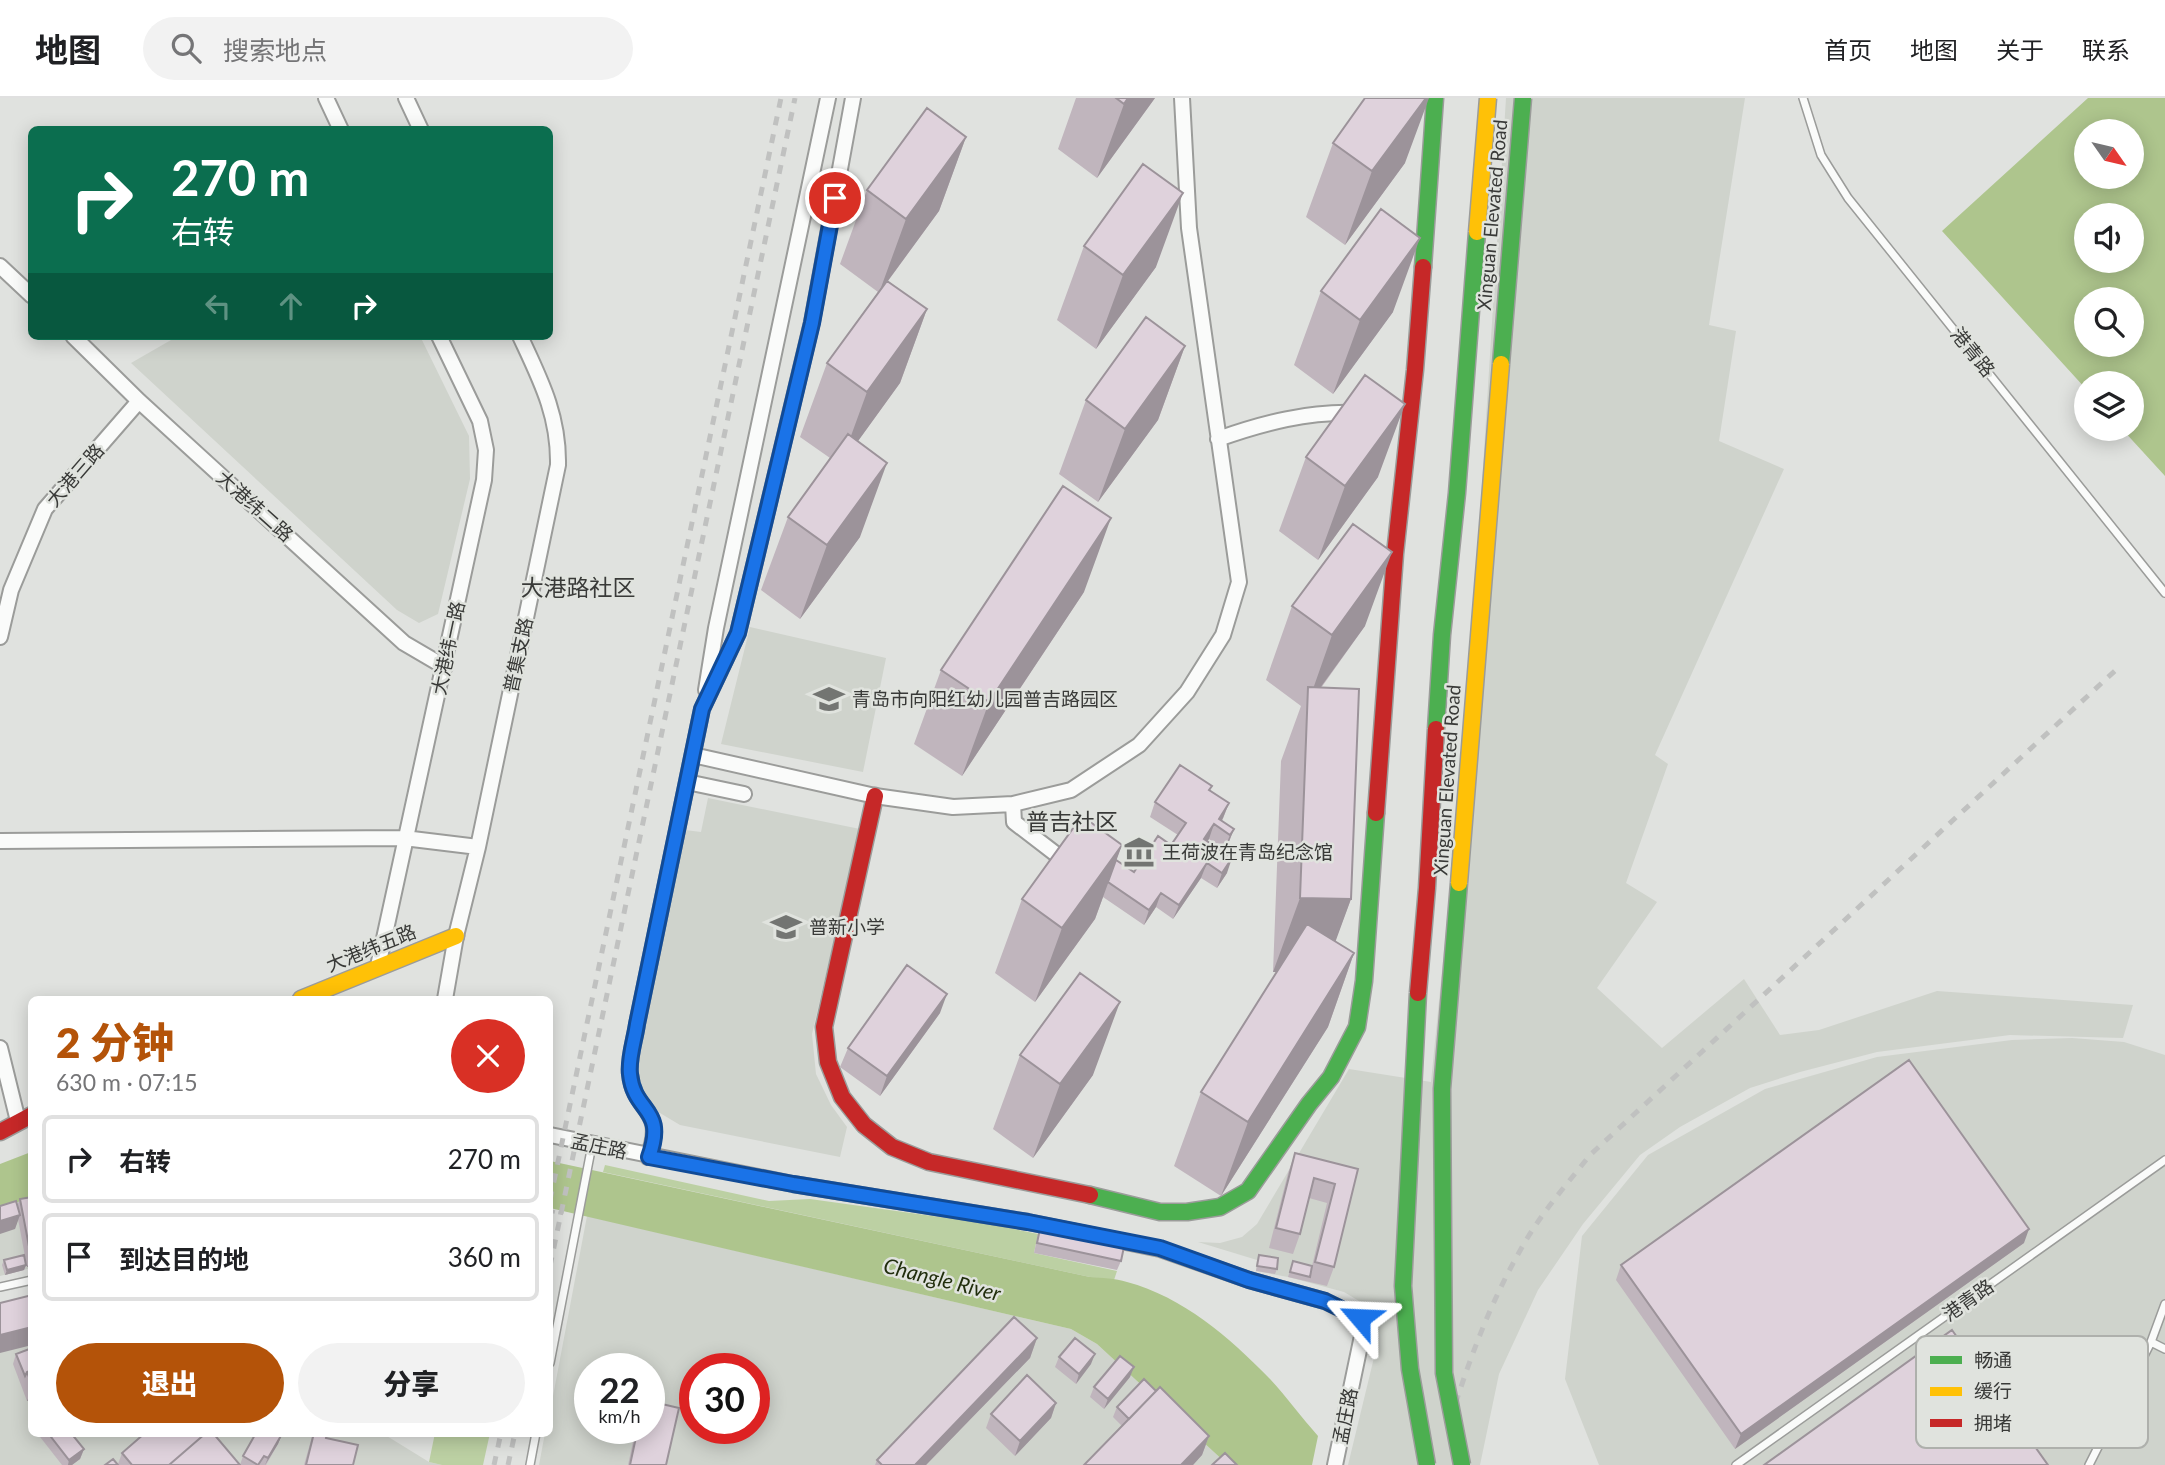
<!DOCTYPE html>
<html lang="zh">
<head>
<meta charset="utf-8">
<style>
	:root { --surface:#fff; --page:#f2f2f2; --text:#202124; --muted:#757577; --line:#e0e0e0; --accent:#b45309 }
	body { margin:0; font-family:Lato,"Noto Sans SC",sans-serif; background:var(--page); color:var(--text); height:100vh; display:flex; flex-direction:column; font-size:26px; white-space:nowrap }
	* { box-sizing:border-box; margin:0 }
	p { font-size:23px; color:var(--muted) }
	.icon { flex:none; width:38px; height:38px; fill:none; stroke:currentColor; stroke-width:2; stroke-linecap:round; stroke-linejoin:round }
	.map { position:relative; flex:1; overflow:hidden }
	.sheet { position:absolute; left:28px; top:898px; width:525px; height:441px; display:flex; flex-direction:column; background:var(--surface); border-radius:10px; box-shadow:0 4px 18px #0003 }
	.sheet>* { flex:none }
	.hud { position:absolute; left:28px; top:28px; width:525px; height:214px; border-radius:10px; box-shadow:0 4px 18px #0003; background:#0b6e4f; color:#fff; overflow:hidden }
	.needle { width:46px; rotate:124deg }
	.controls { position:absolute; left:2074px; top:21px; display:grid; gap:14px }
	.controls a { display:grid; place-items:center; width:70px; height:70px; border-radius:50%; background:var(--surface); box-shadow:0 4px 18px #0003; font-size:35px }
	.speed { position:absolute; left:574px; top:1255px; display:flex; gap:14px; font-size:35px; font-weight:700; text-align:center }
	.speed>* { display:grid; place-content:center; width:91px; height:91px; border-radius:50%; background:var(--surface); box-shadow:0 4px 18px #0003; line-height:1 }
	.speed small { font-size:18px; font-weight:400 }
	.speed .limit { border:10px solid #d22; background:#fff; color:#111 }
	.pin { position:absolute; display:grid; place-items:center; width:60px; height:60px; color:#fff; margin:-30px; border:4px solid #fff; border-radius:50%; box-shadow:0 2px 7px #0007 }
	.me { position:absolute; width:77px; margin:-38px; rotate:296deg; stroke-linejoin:round; filter:drop-shadow(0 0 5px #0008) }
	.turn { display:flex; align-items:center; gap:24px; height:147px; padding:0 28px; font-size:32px }
	.turn .icon { width:91px; height:91px; stroke-width:2.5 }
	.turn b { display:block; font-size:49px; line-height:60px }
	.lanes { display:flex; align-items:center; height:66px; padding:0 28px; background:#0003; justify-content:center; gap:35px; direction:ltr }
	.lanes .off { opacity:.35 }
	.round { display:grid; place-items:center; flex:none; width:74px; height:74px; border-radius:37px; background:var(--page) }
	.summary { display:flex; align-items:center; justify-content:space-between; height:119px; padding:0 28px }
	h1 { font-size:42px; font-weight:800; line-height:52px; color:var(--accent) }
	.cta { display:flex; gap:14px; margin-top:auto; padding:14px 28px }
	.cta a { flex:1; height:80px; border-radius:42px; background:var(--accent); color:#fff; font-size:28px; font-weight:800; line-height:80px; text-align:center }
	.cta a+a { background:var(--page); color:var(--text) }
	ul { padding:0; list-style:none }
	li { display:flex; align-items:center; gap:21px; height:88px; margin:0 14px 10px; padding:0 14px; border:4px solid var(--line); border-radius:10px }
	li div { flex:1 }
	li b { display:block; font-size:26px }
	li em { font-style:normal }
	header { display:flex; align-items:center; gap:42px; box-sizing:border-box; height:98px; padding:0 35px; background:var(--surface); border-bottom:2px solid var(--line) }
	header strong { font-size:33px }
	nav { display:flex; gap:38px; margin-inline-start:auto; font-size:24px }
	.search { width:490px; height:63px; background:var(--page); display:flex; align-items:center; gap:18px; box-sizing:border-box; padding:0 24px; border-radius:38px; color:var(--muted); font-size:26px }
	.map>svg:first-child { display:block }
</style>
</head>
<body>
<header>
<strong>地图</strong>
<div class="search"><svg class="icon" aria-label="search" viewBox="0 0 24 24"><circle cx="10" cy="10" r="6"/><path d="M15 15l6 6"/></svg>搜索地点</div>
<nav><a>首页</a><a>地图</a><a>关于</a><a>联系</a></nav>
</header>
<div class="map">
<svg width="2165" height="1367" viewBox="0 0 2165 1367">
	<rect width="100%" height="100%" fill="#e0e2df"/>
	<path fill="#cfd3cc" fill-rule="evenodd" d="M1506,0h239l-36,227 27,6 -17,110 65,28 -129,286 13,9 -42,119 31,19 -60,86 65,60 82,-69 36,56 39,-5 118,-39 196,14 -10,33 -113,-3 -133,17 -77,20 -50,16 -70,39 -40,28 -57,69 -45,66 -39,84 -19,91h-132l31,-128 -2,-18 -13,-15 -20,-12 -56,-15 -32,-6 1,-11 -59,-18 22,1 22,-6 15,-13 92,-155 82,13 37,-375z
		M178,238h242l49,100 1,43 -32,135 -19,9 -22,-13 -266,-247z
		M750,529l136,31 -23,114 -142,-28z
		M708,700l152,31 -48,205 4,40 15,31 16,22 -7,30 -160,-32 -25,-15 -16,-22 -3,-16 49,-242 16,2z
		M2072,940l52,4 41,13v410h-566l-34,-86 17,-143 66,-81 117,-66 112,-32 135,-17z
		M31,1099v71l-31,8v-67z
		M587,1118l484,113 26,15 131,121h-689l6,-32h5v-21zM590,1270h59v60h-59zM695,1270h59v60h-59z
		M31,1199l1,136h125l-37,32h-120v-159z
		M197,1335h185l47,29 13,3h-257z"/>
	<path fill="#bcd0a3" d="M605,1067l164,36 41,-2 180,25 48,10 -4,19 83,18 -3,9 -24,-3 -487,-105z
		M435,1335h55l-7,32h-41l-13,-3z"/>
	<path fill="#aec58d" fill-rule="evenodd" d="M2088,0h77v378l-43,-47h10v-46h-46v6l-144,-158zM2086,33h46v46h-46zM2086,117h46v46h-46zM2086,201h46v46h-46z
		M31,1054v45l-31,12v-45z
		M550,1063l540,116c12,1 25,1 37,5 56,15 102,55 142,96 17,18 32,39 49,58l-6,29h-84l-131,-121 -26,-15 -521,-121z"/>
	<g fill="none" stroke-linecap="round" stroke-linejoin="round">
		<g stroke="#9b9c9a" stroke-width="10">
			<path id="lane" d="M1803,0l18,57 27,43 317,395
				M0,1189l32,-7
				M2151,1244l14,7
				M550,1265l42,-218
				M530,1367l6,-32
				M1736,1367l429,-305
				M2089,1367l62,-123 14,-38"/>
		</g>
		<g stroke="#9b9c9a" stroke-width="18">
			<path id="street" d="M326,0l15,32
				M406,0l15,32
				M0,168l32,30
				M73,238l66,65 265,242 41,24
				M1218,341c45,-16 91,-28 139,-26
				M0,539l11,-47 34,-81 94,-108
				M706,592l10,-62 112,-530
				M693,657l182,41 78,11 60,-3 58,-14 68,-45 48,-53 36,-57 16,-53 -50,-354 -7,-130
				M687,684l57,12
				M1013,706l1,18 47,36
				M0,743l404,-3 74,9
				M378,868l106,-486 2,-30 -6,-29 -41,-85
				M445,901l11,-63 22,-89 80,-382c1,-50 -18,-86 -38,-129
				M0,950l18,73
				M550,1037l243,49 235,38 132,27 89,31 76,21 34,17 4,13 -28,134
				M648,1059c19,-50 -14,-43 -18,-83 -2,-15 5,-35 7,-50l65,-315 36,-76 74,-311 41,-224"/>
		</g>
		<g stroke="#9b9c9a" stroke-width="19">
			<path id="fast" d="M1423,169l12,-169
				M1090,1097l70,17h27l33,-5 28,-16 61,-87 22,-27 26,-50 7,-46 12,-168"/>
		</g>
		<g stroke="#9b9c9a" stroke-width="19">
			<path id="slow" d="M301,901l155,-63"/>
		</g>
		<g stroke="#9b9c9a" stroke-width="19">
			<path id="jam" d="M875,698l-51,231 4,35 14,35 22,28 28,22 37,15 161,33
				M1376,715l19,-259 20,-184 8,-103
				M0,1034l32,-17"/>
		</g>
		<path stroke="#c2c2c2" stroke-width="3.5" stroke-dasharray="5 3.5" stroke-linecap="butt" d="M550,1113l16,3"/>
		<use href="#lane" stroke="#fafbfa" stroke-width="7"/>
		<use href="#street" stroke="#fafbfa" stroke-width="14"/>
		<use href="#fast" stroke="#4caf50" stroke-width="16"/>
		<use href="#slow" stroke="#ffc107" stroke-width="16"/>
		<use href="#jam" stroke="#c62828" stroke-width="16"/>
		<path stroke="#c0c1c0" stroke-width="5" stroke-dasharray="9 9" stroke-linecap="butt" d="M550,1102l231,-1102
			M550,1168l245,-1168
			M1450,1323c20,-64 41,-121 75,-179 18,-31 43,-59 65,-87l528,-487
			M494,1367l7,-32
			M508,1367l7,-32"/>
		<g stroke="#9b9c9a" stroke-width="19" stroke-linecap="butt">
			<path id="fast-bridge" d="M1501,266l22,-266
				M1436,631l6,-94 15,-142 20,-261
				M1459,785l-17,206 2,284 18,92
				M1418,895l-15,293 7,83 17,96"/>
		</g>
		<g stroke="#9b9c9a" stroke-width="19" stroke-linecap="butt">
			<path id="slow-bridge" d="M1477,134l11,-134
				M1459,785l42,-519"/>
		</g>
		<g stroke="#9b9c9a" stroke-width="19" stroke-linecap="butt">
			<path id="jam-bridge" d="M1418,895l9,-105 9,-159"/>
		</g>
		<use href="#fast-bridge" stroke="#4caf50" stroke-width="16"/>
		<use href="#slow-bridge" stroke="#ffc107" stroke-width="16"/>
		<use href="#jam-bridge" stroke="#c62828" stroke-width="16"/>
	</g>
	<path fill="#c0b5bd" d="M1076,0h79l-58,80 -39,-29z
		M966,39l-27,74 -51,70 39,28 -27,74 -42,58 2,96 -60,82 -39,-29 27,-73 42,-59 -30,-21 27,-74 51,-71 -38,-28 27,-74z
		M1333,45l72,20 -60,82 -39,-28z
		M1084,148l72,21 -60,82 -39,-29z
		M1321,193l72,21 -60,82 -39,-29z
		M1185,248l-27,74 -60,82 -39,-28 27,-74z
		M1306,359l72,20 -60,83 -39,-29z
		M1084,494l-122,184 -48,-32 27,-74z
		M1292,508l73,20 -44,62 30,211 -16,42 19,12 -26,74 -107,169 -47,-30 27,-74 76,-120h-4l8,-211 20,-55 -35,-26z
		M1212,688l-2,5 19,12 -7,18 12,8 -6,15 -4,6 -15,-11 -2,2 20,32 -10,15 -16,-10 -28,41 -17,-12 -12,18 -41,-28 -8,22 -60,83 -40,-29 27,-74 100,-54 -6,15 18,12 37,-27 7,-10 -28,-18 5,-15z
		M940,915l-60,83 -40,-29 8,-19z
		M1020,957l73,20 -60,83 -40,-29z
		M1295,1055l63,16 -24,98 -7,19 -39,-9 5,-16 19,5 15,-63 -18,-5 -9,36 -7,20 -24,-6 19,-75z
		M32,1099v69l-5,1 -9,-48 -3,10 2,-23 3,-7z
		M1041,1126l80,37 -4,9 -83,-17 4,-19z
		M2024,1145l-289,206 -119,-169 5,-15z
		M1259,1157l18,14 -2,5 -19,-3z
		M4,1162l22,5 -2,5 -19,5 -3,-10z
		M1037,1240l-7,20 -104,107h-51l2,-5z
		M32,1250v52l-5,1 -14,-37 3,-10z
		M1059,1259l32,7 -15,20 -21,-17z
		M1130,1279l-26,32 -14,-12 4,-10z
		M1156,1293l53,45 -7,19 -9,10h-109l38,-39 -9,-9 4,-10z
		M1056,1305l-5,15 -36,38 -29,-28 5,-14z
		M636,1330h13l17,37h-38z
		M37,1335h34l13,16 -4,10 -8,6h-10z
		M313,1335h14l-1,5 27,27h-49z
		M282,1336l-4,10 -12,21h-161l13,-1 4,-11 118,12 3,-9z"/>
	<path fill="#9c939a" d="M1128,0h27l-58,80 27,-74z
		M1426,0h3l-24,65 -60,82 27,-74z
		M966,39l-27,74 -60,82 27,-74z
		M1183,95l-27,74 -60,82 27,-74z
		M1420,140l-27,74 -60,82 27,-74z
		M927,211l-27,74 -60,83 27,-74z
		M1185,248l-27,74 -60,82 27,-73z
		M1405,306l-27,73 -60,83 27,-74z
		M887,365l-27,74 -60,82 27,-74z
		M1111,420l-27,74 -122,184 27,-74z
		M1392,454l-27,74 -58,80 25,-71z
		M1229,705l-6,15 -5,9 1,-8z
		M1214,726l-5,15 -10,15 5,-15z
		M1234,731l-6,15 -4,6 6,-15z
		M1122,747l-27,74 -60,83 27,-74z
		M1232,760l-5,15 -10,15 5,-15z
		M1207,765l-6,15 -28,41 6,-14z
		M1161,795l-5,14 -12,18 5,-15z
		M1300,800l51,1 -27,74 -51,-1z
		M1354,855l-26,74 -107,169 27,-74z
		M947,896l-7,19 -60,83 7,-20z
		M1120,904l-27,73 -60,83 27,-74z
		M20,1117l-5,14 -15,5v-13z
		M2029,1131l-5,14 -289,206 6,-15z
		M31,1159h1v9l-5,1z
		M26,1167l-2,5 -19,5 2,-5z
		M32,1229v18l-32,8v-18z
		M1037,1240l-7,20 -104,107h-11z
		M1095,1256l-4,10 -15,20 3,-10z
		M1134,1269l-4,10 -26,32 4,-10z
		M32,1291v11l-5,1z
		M1056,1305l-5,15 -36,38 5,-15z
		M282,1336l-4,10 -13,21 3,-7z
		M1209,1338l-7,19 -9,10h-12z
		M84,1351l-4,10 -8,6h-4l1,-5z"/>
	<path fill="#dfd2dc" stroke="#9c939a" stroke-width="2" d="M1116,0h12l-4,6z
		M1365,0h61l-54,73 -39,-28z
		M927,10l39,29 -60,82 -39,-29z
		M1143,66l40,29 -60,82 -39,-29z
		M1381,111l39,29 -60,82 -39,-29z
		M887,183l40,28 -60,83 -40,-29z
		M1146,219l39,29 -60,83 -39,-29z
		M1365,277l40,29 -60,82 -39,-29z
		M848,336l39,29 -60,82 -39,-28z
		M1063,388l48,32 -122,184 -48,-32z
		M1353,426l39,28 -60,83 -40,-29z
		M1308,589l51,2 -8,210 -51,-1z
		M1180,667l32,21 -3,4 20,13 -10,16 15,10 -4,6 -16,-11 -10,15 28,19 -10,15 -15,-10 -28,42 -18,-12 -12,17 -41,-28 8,-22 18,12 24,-36 13,9 15,-22 -31,-21z
		M1082,718l40,29 -60,83 -40,-29z
		M1307,826l47,29 -106,169 -47,-30z
		M907,867l40,29 -60,82 -39,-28z
		M1080,875l40,29 -60,82 -40,-29z
		M1909,962l120,169 -288,205 -120,-169z
		M1295,1055l63,16 -24,98 -19,-5 20,-78 -21,-6 -14,56 -24,-6z
		M32,1099v60h-1l-11,-58z
		M16,1103l4,14 -20,6v-15z
		M1041,1126l84,18 -4,19 -84,-18z
		M24,1157l2,10 -19,5 -3,-10z
		M1259,1157l19,3 -1,11 -20,-3z
		M1293,1163l19,5 -2,11 -20,-5z
		M32,1197v32l-32,8v-32z
		M1014,1219l23,21 -122,127h-33l-5,-5z
		M1952,1232l96,135h-284z
		M1075,1240l20,16 -16,20 -20,-17z
		M32,1250v22l-5,2 -2,4 -9,-22z
		M1120,1258l14,11 -26,32 -14,-12z
		M32,1272v14l-5,-12z
		M1027,1277l29,28 -36,38 -29,-27z
		M1144,1281l12,12 -27,28 -12,-12z
		M1160,1289l49,49 -28,29h-97z
		M649,1303l30,7 -13,57h-36l8,-37h11z
		M48,1335h23l13,16 -15,11z
		M145,1335h61l-37,32h-37l-10,-12z
		M206,1335h7l27,32h-71z
		M256,1335l26,1 -14,24 -4,-2 -6,9 -15,-9z
		M314,1335h13l-1,5 32,7 -5,20h-47z
		M1225,1355l12,12h-25z
		M113,1361l5,6h-13z"/>
	<g fill="none" stroke-linecap="round" stroke-linejoin="round">
		<g stroke="#114b97" stroke-width="18">
			<path id="route" d="M835,100l-23,125 -74,310 -36,76 -65,315c-2,15 -9,35 -7,50 4,40 37,33 19,83l144,27 235,38 132,26 89,32 76,21 35,17"/>
		</g>
		<use href="#route" stroke="#1a73e8" stroke-width="12"/>
	</g>
	<defs>
		<g id="school-bare" transform="scale(2.415)"><path d="M0-5L7-2L0 1L-7-2ZM-4 1L0 2.5L4 1V4Q0 6-4 4Z" fill="#737572" stroke="#e0e3de" stroke-width="2.5" paint-order="stroke"/></g>
		<g id="museum-bare" transform="scale(2.415)"><path d="M0-6L6-3V-2H-6V-3ZM-5-1h2V3h-2ZM-1-1h2V3h-2ZM3-1h2V3H3ZM-6 4H6V6H-6Z" fill="#737572" stroke="#e0e3de" stroke-width="2.5" paint-order="stroke"/></g>
	</defs>
	<g fill-rule="evenodd">
		<use href="#school-bare" x="829" y="601"/>
		<use href="#museum-bare" x="1139" y="754"/>
		<use href="#school-bare" x="786" y="829"/>
	</g>
	<g text-anchor="middle" stroke-width="5" stroke-linejoin="round" paint-order="stroke">
		<g font-size="19" fill="#393a38" stroke="#e0e3de">
			<text transform="translate(1492 117) rotate(-85)" y="7">Xinguan Elevated Road</text>
			<text transform="translate(1973 254) rotate(51)" y="7">港青路</text>
			<text transform="translate(75 377) rotate(-49)" y="7">大港三路</text>
			<text transform="translate(255 408) rotate(42)" y="7">大港纬二路</text>
			<text transform="translate(448 550) rotate(-78)" y="7">大港纬一路</text>
			<text transform="translate(518 557) rotate(-78)" y="7">普集支路</text>
			<text transform="translate(1447 682) rotate(-86)" y="7">Xinguan Elevated Road</text>
			<text transform="translate(371 850) rotate(-22)" y="7">大港纬五路</text>
			<text transform="translate(599 1048) rotate(12)" y="7">孟庄路</text>
			<text transform="translate(1968 1202) rotate(-35)" y="7">港青路</text>
			<text transform="translate(1345 1318) rotate(-79)" y="7">孟庄路</text>
		</g>
		<g font-size="19" fill="#393a38" stroke="#e0e3de" text-anchor="start">
			<text x="852" y="608">青岛市向阳红幼儿园普吉路园区</text>
			<text x="1162" y="761">王荷波在青岛纪念馆</text>
			<text x="809" y="836">普新小学</text>
		</g>
		<g font-size="21" font-style="italic" fill="#212e0d" stroke="#e0e3de">
			<text transform="translate(942 1182) rotate(14)" y="7">Changle River</text>
		</g>
		<g font-size="23" fill="#393a38" stroke="#e0e3de">
			<text x="578" y="498">大港路社区</text>
			<text x="1072" y="732">普吉社区</text>
		</g>
	</g>
	<rect x="1916" y="1238" width="232" height="112" rx="10" fill="#e0e3de" stroke="#aeb0ac" stroke-width="2"/>
	<rect x="1930" y="1258" width="32" height="8" fill="#4caf50"/>
	<rect x="1930" y="1289" width="32" height="9" fill="#ffc107"/>
	<rect x="1930" y="1321" width="32" height="8" fill="#c62828"/>
	<g font-size="19" fill="#393a38">
		<text x="1974" y="1269">畅通</text>
		<text x="1974" y="1300">缓行</text>
		<text x="1974" y="1332">拥堵</text>
	</g>
</svg>
<div class="controls">
<a><svg class="needle" viewBox="-14 -14 28 28"><path d="M0-13l5 13h-10z" fill="#e53935"/><path d="M0 13l5-13h-10z" fill="#757577"/></svg></a>
<a><svg class="icon" aria-label="sound" viewBox="0 0 24 24"><path d="M4 9h4l5-4v14l-5-4H4zM17 9q2 3 0 6"/></svg></a>
<a><svg class="icon" aria-label="search" viewBox="0 0 24 24"><circle cx="10" cy="10" r="6"/><path d="M15 15l6 6"/></svg></a>
<a><svg class="icon" aria-label="layers" viewBox="0 0 24 24"><path d="M12 4l9 5-9 5-9-5zM3 14l9 5 9-5"/></svg></a>
</div>
<div class="speed"><div>22<small>km/h</small></div><div class="limit">30</div></div>
<div class="pin" style="left:835px;top:100px;background:#d93025"><svg class="icon" aria-label="arrive" viewBox="0 0 24 24"><path d="M6 21V4h12l-3 4 3 4H6"/></svg></div>
<svg class="me" style="left:1360px;top:1220px" viewBox="-20 -20 40 40"><path d="M0-17L14 15 0 8-14 15z" fill="#1a73e8" stroke="#fff" stroke-width="4"/></svg>
<div class="hud">
<div class="turn"><svg class="icon" aria-label="right" viewBox="0 0 24 24"><path d="M7 20v-9h11M14 6l5 5-5 5"/></svg><div><b>270 m</b>右转</div></div>
<div class="lanes"><svg class="icon off" aria-label="left" viewBox="0 0 24 24"><path d="M17 20v-9H6M10 6l-5 5 5 5"/></svg><svg class="icon off" aria-label="ahead" viewBox="0 0 24 24"><path d="M12 20V5M6 11l6-6 6 6"/></svg><svg class="icon" aria-label="right" viewBox="0 0 24 24"><path d="M7 20v-9h11M14 6l5 5-5 5"/></svg></div>
</div>
<section class="sheet">
<div class="summary"><div><h1>2 分钟</h1><p>630 m · 07:15</p></div><a class="round" style="background:#d93025;color:#fff"><svg class="icon" aria-label="close" viewBox="0 0 24 24"><path d="M6 6l12 12M18 6L6 18"/></svg></a></div>
<ul>
<li><svg class="icon" aria-label="right" viewBox="0 0 24 24"><path d="M7 20v-9h11M14 6l5 5-5 5"/></svg><div><b>右转</b></div><em>270 m</em></li>
<li><svg class="icon" aria-label="arrive" viewBox="0 0 24 24"><path d="M6 21V4h12l-3 4 3 4H6"/></svg><div><b>到达目的地</b></div><em>360 m</em></li>
</ul>
<div class="cta"><a>退出</a><a>分享</a></div>
</section>
</div>
</body>
</html>
